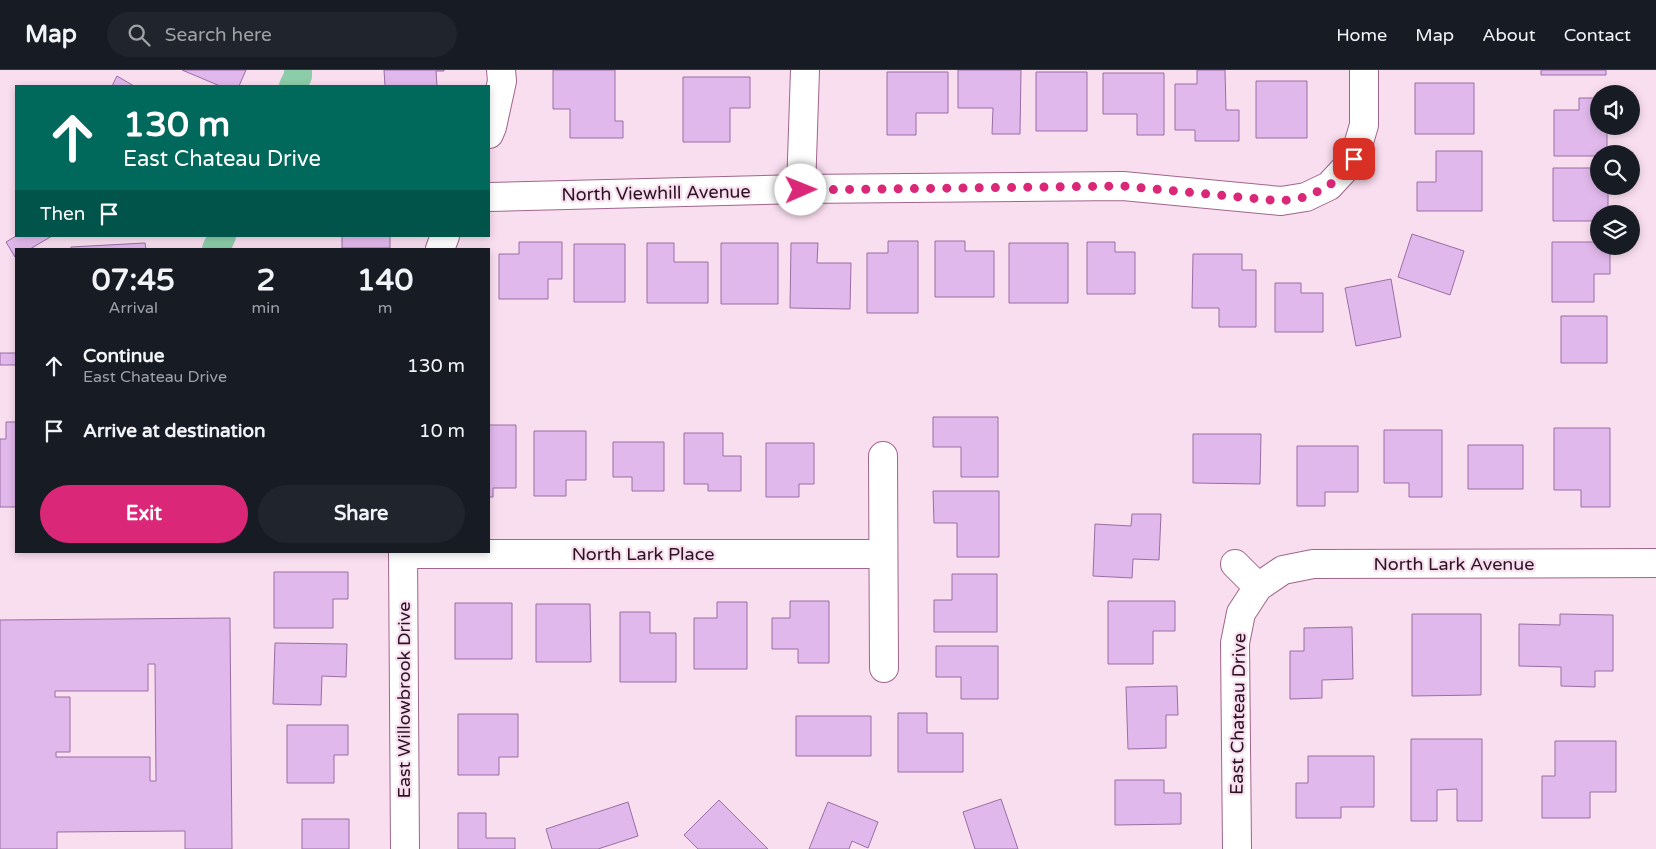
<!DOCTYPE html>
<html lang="en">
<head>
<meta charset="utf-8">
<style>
	:root { --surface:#171b24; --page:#20242c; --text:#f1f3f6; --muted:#9ea1a6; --line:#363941; --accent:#db2777 }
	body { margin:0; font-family:"Varela Round",sans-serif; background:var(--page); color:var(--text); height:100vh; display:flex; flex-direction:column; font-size:19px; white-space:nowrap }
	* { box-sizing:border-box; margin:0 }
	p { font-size:16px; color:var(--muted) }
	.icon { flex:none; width:28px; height:28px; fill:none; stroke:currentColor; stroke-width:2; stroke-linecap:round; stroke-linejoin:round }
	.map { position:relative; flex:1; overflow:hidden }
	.details { position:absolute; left:15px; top:178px; width:475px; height:305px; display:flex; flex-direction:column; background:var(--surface); border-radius:0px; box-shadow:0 2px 8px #0003 }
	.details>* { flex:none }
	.hud { position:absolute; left:15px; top:15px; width:475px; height:152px; border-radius:0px; box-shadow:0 2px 8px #0003; background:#00695c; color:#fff; overflow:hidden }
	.controls { position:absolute; left:1590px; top:15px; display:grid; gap:10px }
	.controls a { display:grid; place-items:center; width:50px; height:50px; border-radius:50%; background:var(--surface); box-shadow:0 2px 8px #0003; font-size:25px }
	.pin { position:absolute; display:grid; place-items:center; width:42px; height:42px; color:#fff; margin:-21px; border-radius:10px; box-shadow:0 2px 8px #0006 }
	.me { position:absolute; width:55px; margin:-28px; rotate:89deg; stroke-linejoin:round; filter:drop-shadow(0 0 4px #0008) }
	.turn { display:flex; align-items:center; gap:18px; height:105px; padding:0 25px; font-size:22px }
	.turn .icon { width:65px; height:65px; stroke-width:2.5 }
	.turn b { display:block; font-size:35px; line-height:42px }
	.then { display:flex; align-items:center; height:48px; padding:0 25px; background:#0003; gap:10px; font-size:19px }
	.eta { display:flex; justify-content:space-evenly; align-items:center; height:85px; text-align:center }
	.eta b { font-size:30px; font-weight:700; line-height:35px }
	.cta { display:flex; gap:10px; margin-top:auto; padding:10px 25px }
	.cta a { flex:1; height:58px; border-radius:30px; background:var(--accent); color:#fff; font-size:20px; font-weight:700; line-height:58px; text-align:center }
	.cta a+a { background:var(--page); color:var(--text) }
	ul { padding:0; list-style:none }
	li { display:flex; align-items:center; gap:15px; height:65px; padding:0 25px }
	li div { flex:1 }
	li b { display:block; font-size:19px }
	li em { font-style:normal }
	header { display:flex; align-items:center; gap:30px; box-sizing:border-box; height:70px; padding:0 25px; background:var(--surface); border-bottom:1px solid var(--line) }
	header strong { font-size:24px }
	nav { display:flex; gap:28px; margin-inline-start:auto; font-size:18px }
	.search { width:350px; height:45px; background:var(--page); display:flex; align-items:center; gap:12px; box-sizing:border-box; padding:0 18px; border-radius:28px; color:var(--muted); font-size:19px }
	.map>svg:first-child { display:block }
</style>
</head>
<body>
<header>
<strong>Map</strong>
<div class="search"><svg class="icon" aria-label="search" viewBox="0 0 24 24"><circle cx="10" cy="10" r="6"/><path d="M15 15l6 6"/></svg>Search here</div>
<nav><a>Home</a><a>Map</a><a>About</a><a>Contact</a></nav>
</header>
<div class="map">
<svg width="1656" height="779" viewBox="0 0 1656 779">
	<rect width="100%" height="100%" fill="#f9deef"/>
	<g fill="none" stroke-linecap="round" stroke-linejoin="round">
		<path stroke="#8ccca9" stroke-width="28" d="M293,16l5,-10v-6
			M216,179l6,-13"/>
	</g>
	<path fill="#e1b8eb" stroke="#996ea4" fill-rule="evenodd" d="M182,0h64l-7,16h-19z
		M384,0h60v1h-8l1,15h-52z
		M553,0h62v51h8v17h-53v-29h-17z
		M958,0h63l-1,64h-28l1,-26h-35z
		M1197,0h28l1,40h13v31h-44v-11h-20v-46h22z
		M1541,0h65v5h-65z
		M887,2h61v41h-32v22h-29z
		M1036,2h51v59h-51z
		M1103,3h61v62h-27v-21h-34z
		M117,6l17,10h-22z
		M683,7h67v31h-20v34h-47z
		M1256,11h51v57h-51z
		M1415,13h59v51h-59z
		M1579,28h20v28h8v28h-8v2h-45v-46h25z
		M1436,81h46v60h-65v-29h19z
		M1553,98h46v18h9v28h-9v7h-46z
		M1412,164l52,17 -14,44 -52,-18z
		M16,166h36l-22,13h-14l-1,8 -9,-15z
		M342,166h48v12h-48z
		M888,171h30v72h-51v-60h21z
		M935,171h30v10h29v46h-59z
		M519,172h43v37h-14v20h-49v-45h20z
		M1087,172h28v10h20v42h-48z
		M1552,172h47v4h11v28h-16v28h-42z
		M145,173l1,6h-75v-2z
		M647,173h27v19h34v41h-61z
		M721,173h57v61h-57z
		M791,173h27l-1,20h34l-1,46 -60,-1z
		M1009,173h59v60h-59z
		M574,174h51v58h-51z
		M1193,184h49v16h14v57h-37v-19h-27z
		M1391,209l10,58 -45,9 -11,-58z
		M1275,213h26v10h22v39h-48z
		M1561,246h46v47h-46z
		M0,283h16v12h-16z
		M933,347h65v60h-37v-30h-28z
		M6,352h10v85h-16v-68h6z
		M489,355h27v63h-23v9h-4z
		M1554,358h56v79h-29v-17h-27z
		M1384,360h58v67h-33v-14h-25z
		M534,361h52v49h-20v16h-32z
		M684,363h39v23h18v35h-33v-7h-24z
		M1193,364h68l-1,50 -67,-1z
		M613,372h51v49h-32v-14h-19z
		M766,373h48v41h-15v13h-33z
		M1468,375h55v44h-55z
		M1297,376h61v46h-33v14h-28z
		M933,421h66v66h-42v-34h-23z
		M1132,444h29l-2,46 -26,-1 -1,19 -39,-2 2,-52 36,2z
		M298,481h47v1h-47z
		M274,502h74v27h-15v29h-59z
		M952,504h45v58h-63v-32h18z
		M790,531h39v62h-31v-14h-26v-31h18z
		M1108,531h67v30h-22v33h-45z
		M717,532h30v67h-53v-51h23z
		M455,533h57v56h-57z
		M536,534h54l1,58h-55z
		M620,542h30v21h26v49h-56z
		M1412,544h69v81l-69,1z
		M1560,544l53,1v56h-18v16l-34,-1v-19l-42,-1v-42l41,1z
		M230,548l2,231h-47v-18l-128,1v17h-57v-229zM148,594h7l1,117h-6v-24h-94v-5h14v-55h-15v-6h93z
		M1352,557l1,52 -31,1v18l-32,1v-48h14v-23z
		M275,573l72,1 -1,33 -24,-1 -1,29 -48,-1z
		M936,576h62v53h-37v-22h-25z
		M1177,616l1,29h-12v33l-38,1 -2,-62z
		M898,643h29v20h36v39h-65z
		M458,644h60v43h-19v18h-41z
		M796,646h75v40h-75z
		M287,655h61v30h-14v28h-47z
		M1411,669h71v82h-25v-32l-20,1v31h-26z
		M1555,671h61v51h-26v26h-48v-42h13z
		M1308,686h66v51h-33v11h-45v-35h12z
		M1115,710h49v13h17v31l-66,1z
		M1001,729l17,50h-43l-12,-37z
		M719,730l49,49h-70l-14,-14z
		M628,732l10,34 -40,13h-46l-6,-20z
		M828,732l50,20 -10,26 -16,-7 -3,8h-40z
		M458,743h28v25h29v11h-57z
		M302,749h47v30h-47z"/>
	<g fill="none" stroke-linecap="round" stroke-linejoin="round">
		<g stroke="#a0658d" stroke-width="30">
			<path id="minor" d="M489,64l3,-7 10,-46 -1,-11
				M801,119l4,-119
				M489,127l312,-8 322,-3 158,15 25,-4 23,-11 25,-27 10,-34v-55
				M440,179l5,-13
				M883,386l1,212
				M403,481l2,298
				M403,484h480
				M1235,494l23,23
				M1237,779l-2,-206 6,-30 17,-26 25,-17 30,-6 343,-1"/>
		</g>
		<use href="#minor" stroke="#fff" stroke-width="28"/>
	</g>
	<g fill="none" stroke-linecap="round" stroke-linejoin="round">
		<path stroke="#db2777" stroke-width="9" stroke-dasharray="0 16.2" d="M801,120l322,-4 158,15 25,-4 23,-11 25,-27"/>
	</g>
	<g text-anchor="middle" stroke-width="4.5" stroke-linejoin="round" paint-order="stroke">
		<g font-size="18" fill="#2a1323" stroke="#f9deef">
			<text transform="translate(656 123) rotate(-1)" y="6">North Viewhill Avenue</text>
			<text x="643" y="490">North Lark Place</text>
			<text x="1454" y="500">North Lark Avenue</text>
			<text transform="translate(404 630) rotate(-90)" y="6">East Willowbrook Drive</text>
			<text transform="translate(1238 644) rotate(-89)" y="6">East Chateau Drive</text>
		</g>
	</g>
</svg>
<div class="controls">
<a><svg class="icon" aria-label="sound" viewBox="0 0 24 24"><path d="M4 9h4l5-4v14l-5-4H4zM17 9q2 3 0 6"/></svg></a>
<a><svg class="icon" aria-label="search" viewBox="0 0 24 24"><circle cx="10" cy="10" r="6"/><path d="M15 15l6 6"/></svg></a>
<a><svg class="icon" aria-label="layers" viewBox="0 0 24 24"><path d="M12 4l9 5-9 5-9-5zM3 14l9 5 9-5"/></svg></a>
</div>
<div class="pin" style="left:1354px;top:89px;background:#d93025"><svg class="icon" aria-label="arrive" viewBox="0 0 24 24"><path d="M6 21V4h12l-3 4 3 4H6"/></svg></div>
<svg class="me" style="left:801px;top:120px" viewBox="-20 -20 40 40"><circle r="19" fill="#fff"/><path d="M0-13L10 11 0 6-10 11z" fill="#db2777"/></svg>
<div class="hud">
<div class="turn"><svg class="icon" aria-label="ahead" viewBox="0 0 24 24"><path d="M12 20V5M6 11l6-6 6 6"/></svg><div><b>130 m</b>East Chateau Drive</div></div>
<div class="then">Then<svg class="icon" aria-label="arrive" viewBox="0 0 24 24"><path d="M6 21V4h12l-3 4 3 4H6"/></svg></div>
</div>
<section class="details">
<div class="eta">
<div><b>07:45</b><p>Arrival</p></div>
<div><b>2</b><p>min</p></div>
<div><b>140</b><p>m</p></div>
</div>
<ul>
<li><svg class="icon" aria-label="ahead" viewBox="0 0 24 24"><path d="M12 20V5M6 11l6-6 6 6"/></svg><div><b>Continue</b><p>East Chateau Drive</p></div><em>130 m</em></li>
<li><svg class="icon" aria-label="arrive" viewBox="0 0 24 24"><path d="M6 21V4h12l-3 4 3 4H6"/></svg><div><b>Arrive at destination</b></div><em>10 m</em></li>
</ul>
<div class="cta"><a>Exit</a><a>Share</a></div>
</section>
</div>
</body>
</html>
